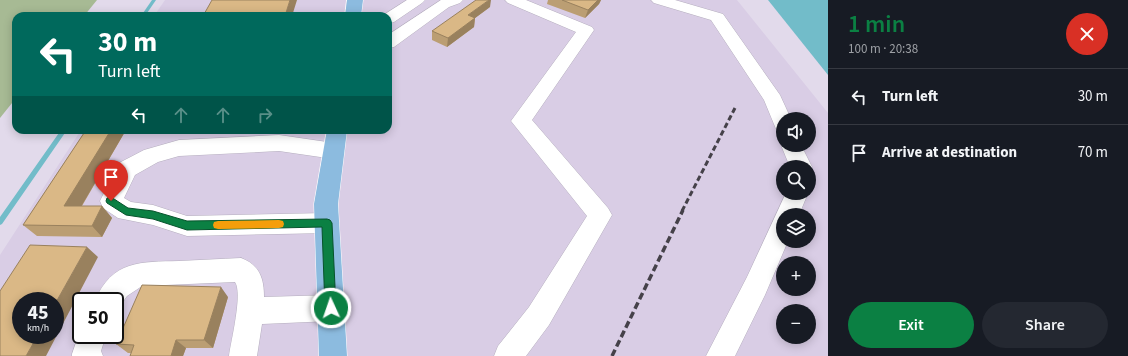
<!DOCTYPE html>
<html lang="en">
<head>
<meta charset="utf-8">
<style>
	:root { --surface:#171b24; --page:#242831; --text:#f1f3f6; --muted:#9ea1a6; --line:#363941; --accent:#0b8043 }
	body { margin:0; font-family:"Source Sans 3",sans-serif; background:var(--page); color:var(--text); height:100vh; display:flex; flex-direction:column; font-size:15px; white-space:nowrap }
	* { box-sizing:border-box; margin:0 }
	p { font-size:13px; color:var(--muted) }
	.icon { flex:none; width:22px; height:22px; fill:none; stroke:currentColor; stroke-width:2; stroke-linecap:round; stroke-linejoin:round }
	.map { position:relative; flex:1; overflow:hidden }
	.details { display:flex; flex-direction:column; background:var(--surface); width:300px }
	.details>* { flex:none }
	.hud { position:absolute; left:12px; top:12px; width:380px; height:122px; border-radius:12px; box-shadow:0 2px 10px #0003; background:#00695c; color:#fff; overflow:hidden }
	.controls { position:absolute; left:776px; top:112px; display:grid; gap:8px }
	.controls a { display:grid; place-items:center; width:40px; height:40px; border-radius:50%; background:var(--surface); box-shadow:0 2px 10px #0003; font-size:20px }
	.speed { position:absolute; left:12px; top:292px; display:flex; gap:8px; font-size:20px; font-weight:700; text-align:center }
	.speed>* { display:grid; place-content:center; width:52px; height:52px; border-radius:50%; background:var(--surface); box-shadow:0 2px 10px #0003; line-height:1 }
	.speed small { font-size:10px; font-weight:400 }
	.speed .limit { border:2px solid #111; border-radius:6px; background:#fff; color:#111 }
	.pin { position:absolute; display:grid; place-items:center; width:34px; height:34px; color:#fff; margin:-41px -17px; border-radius:50% 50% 50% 0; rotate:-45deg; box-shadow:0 0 4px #0007 }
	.pin .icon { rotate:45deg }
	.me { position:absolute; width:44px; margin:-22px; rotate:357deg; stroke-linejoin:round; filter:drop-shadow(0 0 3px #0008) }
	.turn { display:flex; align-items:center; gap:14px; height:84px; padding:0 20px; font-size:18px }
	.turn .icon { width:52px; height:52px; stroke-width:2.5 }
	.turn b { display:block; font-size:28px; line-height:34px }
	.lanes { display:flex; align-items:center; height:38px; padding:0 20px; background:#0003; justify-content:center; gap:20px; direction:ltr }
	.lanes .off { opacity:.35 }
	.round { display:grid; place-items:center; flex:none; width:42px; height:42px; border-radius:21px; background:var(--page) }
	.summary { display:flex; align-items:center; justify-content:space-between; height:68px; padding:0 20px }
	h1 { font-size:24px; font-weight:600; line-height:30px; color:var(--accent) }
	.action { display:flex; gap:8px; margin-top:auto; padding:8px 20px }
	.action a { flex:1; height:46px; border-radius:24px; background:var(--accent); color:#fff; font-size:16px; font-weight:600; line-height:46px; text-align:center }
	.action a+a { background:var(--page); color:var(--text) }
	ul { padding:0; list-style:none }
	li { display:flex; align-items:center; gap:12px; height:56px; padding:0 20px; border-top:1px solid var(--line) }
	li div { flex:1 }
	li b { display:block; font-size:15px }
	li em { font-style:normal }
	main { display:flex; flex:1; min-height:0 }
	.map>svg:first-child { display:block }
</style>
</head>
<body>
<main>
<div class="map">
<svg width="828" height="356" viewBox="0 0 828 356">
	<rect width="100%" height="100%" fill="#e2daeb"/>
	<path fill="#d9cde5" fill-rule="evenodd" d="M165,0h572l91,113v243h-828v-101l81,-125h307v-114h-234zM783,119h26v26h-26zM783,167h26v26h-26zM783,215h26v26h-26zM783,263h26v26h-26zM21,301h34v34h-34zM81,301h34v34h-34zM783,311h26v26h-26z"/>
	<path fill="#a7ba94" d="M0,0h97l-13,16h-68v82l-16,20z"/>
	<path fill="#72bcc9" d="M768,0h60v75z"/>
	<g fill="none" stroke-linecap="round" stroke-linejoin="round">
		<path fill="#72bcc9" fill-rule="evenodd" d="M152,0h4l-11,16h-4z
			M61,130h6l-65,94 -2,1v-8z"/>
		<g stroke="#b5aebe" stroke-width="1">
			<path id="minor" d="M407,0h18l-3,3 -28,19 -6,2v-8h-6z
				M441,0h22l-3,3 -11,4 -55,40 -6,1v-13z
				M505,0h21l66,27 2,3 -62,90 76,88 4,7 -63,110 -23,31h-32l4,-10 31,-39 58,-91 -76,-95 65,-89 -68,-29z
				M651,0h24l48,14 57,81 11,24h-8v12l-7,-2 -12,-29 -53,-80 -57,-17z
				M279,135l55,8 7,3 3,5 -3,5 -7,3 -55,-8 -100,5 -21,6 -23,13 -11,23 7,4 22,3 34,11 140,-3 8,3 4,7 -4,7 -8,3 -140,3 -34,-11 -35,-7 -15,-10 -3,-7 19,-38 25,-13 35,-10z
				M783,141v4h18l11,22 -3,5v-5h-19l-9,-22z
				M786,193h22l-9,22h-16v26h5l-23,54 -30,61h-29l41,-79z
				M241,258c19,7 23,21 23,39l67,-2 10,4 4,9 -4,9 -10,4 -69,3 -5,32h-28c2,-15 14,-63 6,-74l-93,4 -15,10 -10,14 -2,1v-10h-20c17,-41 46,-39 84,-40 21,-1 41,-2 62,-3z
				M81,328v7h25l-5,16 2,5h-31v-2z"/>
		</g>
		<g stroke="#fff" stroke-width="1">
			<path id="major" d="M347,0h16l-2,16h-16z
				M327,130h20l-9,74 9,152h-28l-5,-152z"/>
		</g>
		<use href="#minor" fill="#fff" fill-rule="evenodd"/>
		<use href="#major" fill="#8cbbdf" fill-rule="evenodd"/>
		<path stroke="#454149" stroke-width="3" stroke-dasharray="5.5 3" stroke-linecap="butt" d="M682,211l53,-103"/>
		<path stroke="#454149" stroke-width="3.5" stroke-dasharray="7 3.5" stroke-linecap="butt" d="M612,356l71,-146"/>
	</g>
	<path fill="#bb9e73" d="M548,0h53l-2,4 -14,14 -38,-14z
		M490,7l-15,11 -1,9 -27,20 -15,-7v-9z
		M86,130h40l-44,76h20l10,12 -10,19 -65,-1 -14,-11z
		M228,297l-15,51h-27l-3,8h-53l1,-3h-3l-12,-9z"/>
	<path fill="#99815e" d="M290,0h7l-5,16h-7z
		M489,0h2l-1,7 -23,17 1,-9z
		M598,0h3l-2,4 -14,14 3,-8z
		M475,18l-1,9 -27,20 1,-9z
		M111,130h15l-51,87 -11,-11z
		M102,206l10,12 -10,19 -10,-11z
		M87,247l11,10 -52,99h-20l12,-21h17v-31z
		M221,287l7,10 -15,51 -9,-8z
		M176,340l10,8 -3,8h-12z"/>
	<path fill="#dab886" stroke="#99815e" d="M212,0h78l-5,16h-82z
		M476,0h13l-21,15 7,3 -27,20 -16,-7z
		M562,0h36l-10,10z
		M86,130h25l-47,76h38l-10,20 -69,-1z
		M30,245l57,2 -32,57v-3h-34v34h17l-12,21h-26v-65z
		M142,285l79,2 -17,53h-28l-5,16h-41l4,-11 -18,-1z"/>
	<path fill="#0b8043" stroke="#07532c" d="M111,197l17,11 25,3 34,10 140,-2 3,1 2,3 4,85 -1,4 -4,1 -4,-1 -2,-4 -3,-81 -135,3 -34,-11 -27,-4 -19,-12 -1,-2 1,-3z"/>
	<path fill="#f59e0b" d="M279,220l4,1 1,3 -1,3 -4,1 -61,1 -4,-1 -1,-3 1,-3 4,-1z"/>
</svg>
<div class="controls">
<a><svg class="icon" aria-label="sound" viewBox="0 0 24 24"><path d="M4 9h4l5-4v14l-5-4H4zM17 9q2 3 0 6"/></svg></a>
<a><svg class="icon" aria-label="search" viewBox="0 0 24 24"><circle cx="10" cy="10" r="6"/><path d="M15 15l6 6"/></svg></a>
<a><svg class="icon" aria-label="layers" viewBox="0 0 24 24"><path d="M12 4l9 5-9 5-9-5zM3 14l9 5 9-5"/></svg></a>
<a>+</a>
<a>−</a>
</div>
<div class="speed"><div>45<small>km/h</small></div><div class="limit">50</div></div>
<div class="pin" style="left:111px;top:201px;background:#d93025"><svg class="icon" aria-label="arrive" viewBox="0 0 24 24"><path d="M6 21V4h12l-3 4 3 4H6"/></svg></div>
<svg class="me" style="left:331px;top:308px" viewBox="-20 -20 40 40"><circle r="17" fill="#0b8043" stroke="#fff" stroke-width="3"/><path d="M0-11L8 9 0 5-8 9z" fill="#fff"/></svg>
<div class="hud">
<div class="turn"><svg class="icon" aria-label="left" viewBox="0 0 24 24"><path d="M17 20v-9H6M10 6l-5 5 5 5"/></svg><div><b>30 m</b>Turn left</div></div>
<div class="lanes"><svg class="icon" aria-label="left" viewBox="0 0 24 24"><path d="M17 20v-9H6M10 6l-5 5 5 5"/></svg><svg class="icon off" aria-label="ahead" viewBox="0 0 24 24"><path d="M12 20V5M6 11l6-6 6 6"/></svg><svg class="icon off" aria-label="ahead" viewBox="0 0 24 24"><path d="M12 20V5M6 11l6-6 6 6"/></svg><svg class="icon off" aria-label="right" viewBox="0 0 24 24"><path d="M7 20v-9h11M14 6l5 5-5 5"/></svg></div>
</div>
</div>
<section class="details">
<div class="summary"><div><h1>1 min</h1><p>100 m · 20:38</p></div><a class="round" style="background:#d93025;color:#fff"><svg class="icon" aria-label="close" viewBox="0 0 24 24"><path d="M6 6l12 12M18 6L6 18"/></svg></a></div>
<ul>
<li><svg class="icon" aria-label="left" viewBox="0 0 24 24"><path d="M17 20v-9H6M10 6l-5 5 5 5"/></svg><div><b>Turn left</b></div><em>30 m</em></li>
<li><svg class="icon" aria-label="arrive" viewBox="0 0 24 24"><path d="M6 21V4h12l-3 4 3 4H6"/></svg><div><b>Arrive at destination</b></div><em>70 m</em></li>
</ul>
<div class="action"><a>Exit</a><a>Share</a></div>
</section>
</main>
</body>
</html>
